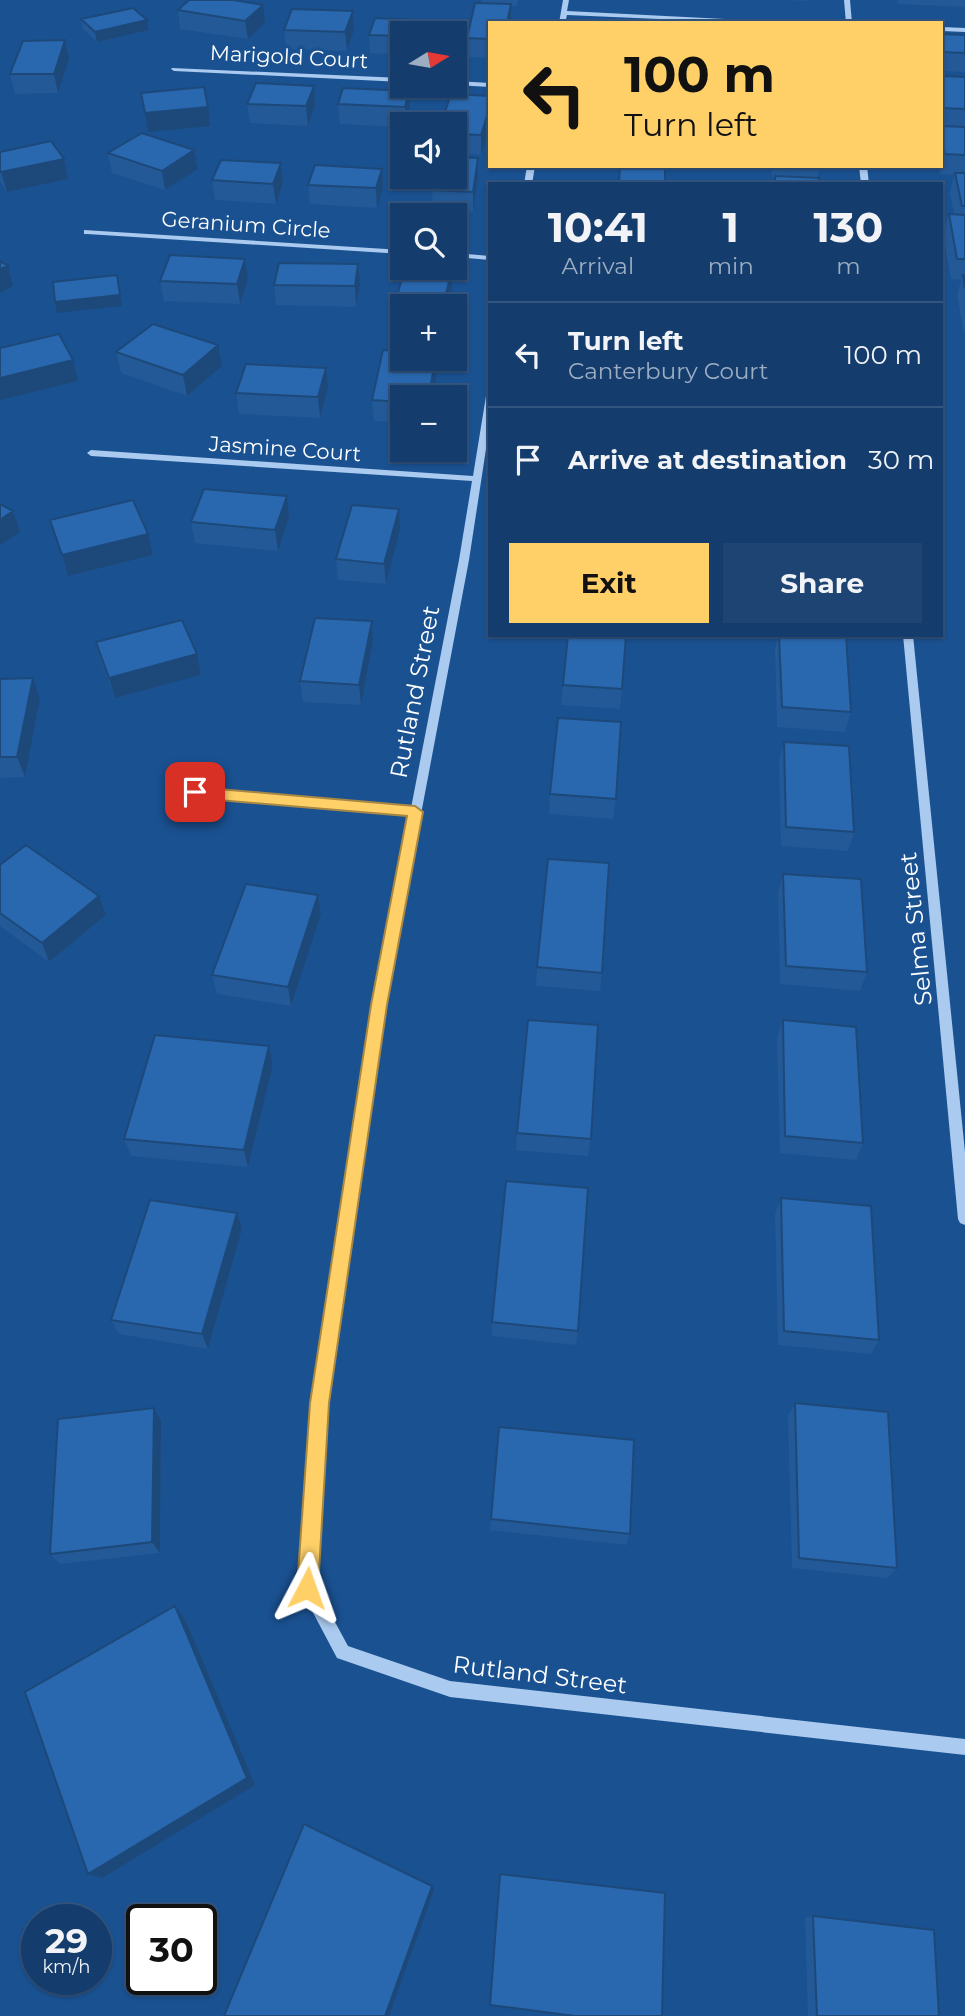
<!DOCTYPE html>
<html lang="en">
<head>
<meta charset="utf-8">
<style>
	:root { --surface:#143d6d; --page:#1d4472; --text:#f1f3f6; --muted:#9daec2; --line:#335680; --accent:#ffd068 }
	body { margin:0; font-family:Montserrat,sans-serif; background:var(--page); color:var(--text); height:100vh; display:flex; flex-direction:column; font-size:26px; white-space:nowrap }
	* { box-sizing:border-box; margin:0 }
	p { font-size:23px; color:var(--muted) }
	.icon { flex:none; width:38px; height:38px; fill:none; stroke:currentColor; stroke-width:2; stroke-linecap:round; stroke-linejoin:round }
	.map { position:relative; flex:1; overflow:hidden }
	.details { position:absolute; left:488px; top:182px; width:455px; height:455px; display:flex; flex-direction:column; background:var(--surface); border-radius:0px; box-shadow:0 2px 5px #0004,0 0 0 2px var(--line) }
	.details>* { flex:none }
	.guide { position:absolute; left:488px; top:21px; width:455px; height:147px; border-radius:0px; box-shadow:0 2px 5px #0004,0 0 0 2px var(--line); background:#ffd068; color:#111; overflow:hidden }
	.needle { width:46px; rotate:79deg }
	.controls { position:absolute; left:390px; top:21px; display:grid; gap:14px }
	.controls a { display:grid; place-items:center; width:77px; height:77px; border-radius:0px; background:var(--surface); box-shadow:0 2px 5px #0004,0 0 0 2px var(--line); font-size:35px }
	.speed { position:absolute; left:21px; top:1904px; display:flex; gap:14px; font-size:35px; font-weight:700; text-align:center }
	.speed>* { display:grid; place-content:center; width:91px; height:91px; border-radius:50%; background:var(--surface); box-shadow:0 2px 5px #0004,0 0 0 2px var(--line); line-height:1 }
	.speed small { font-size:18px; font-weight:400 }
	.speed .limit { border:4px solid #111; border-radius:10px; background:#fff; color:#111 }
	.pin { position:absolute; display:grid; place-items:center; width:60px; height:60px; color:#fff; margin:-30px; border-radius:14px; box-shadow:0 4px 10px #0006 }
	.me { position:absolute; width:77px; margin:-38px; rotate:4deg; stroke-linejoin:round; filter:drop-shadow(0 0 5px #0008) }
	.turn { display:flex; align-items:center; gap:24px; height:147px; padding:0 21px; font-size:32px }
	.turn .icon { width:91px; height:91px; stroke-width:2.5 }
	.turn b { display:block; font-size:49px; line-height:60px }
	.eta { display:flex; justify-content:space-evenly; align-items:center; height:119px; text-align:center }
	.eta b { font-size:42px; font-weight:700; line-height:49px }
	.button { display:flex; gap:14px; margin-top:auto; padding:14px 21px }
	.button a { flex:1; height:80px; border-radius:0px; background:var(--accent); color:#111; font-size:28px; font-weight:700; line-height:80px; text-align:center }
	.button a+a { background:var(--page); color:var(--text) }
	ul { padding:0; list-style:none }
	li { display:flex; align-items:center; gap:21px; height:105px; padding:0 21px; border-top:2px solid var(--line) }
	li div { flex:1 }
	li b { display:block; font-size:26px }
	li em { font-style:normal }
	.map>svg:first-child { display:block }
</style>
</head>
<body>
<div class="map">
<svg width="965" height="2016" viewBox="0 0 965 2016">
	<rect width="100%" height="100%" fill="#1a5191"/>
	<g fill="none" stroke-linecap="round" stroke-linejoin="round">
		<path fill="#aacaef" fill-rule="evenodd" d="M563,0h6l-2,11 238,12h-54l-184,-8 -2,8h-6z
			M844,0h6l2,23h-6z
			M942,27l23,1v4l-23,-1z
			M172,68l230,10v4l-228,-11 -3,-2z
			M455,81l35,2v4l-35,-2z
			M527,166h8l-3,18h-8z
			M859,166h8l2,18h-8z
			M84,230l318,20v4l-315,-20h-3z
			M455,253l35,3v4l-35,-3z
			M490,393v30l-21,137 -84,445 -58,398 -11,184 32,59 102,35 515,58v16l-515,-58 -113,-39 -37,-70 13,-185 60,-398 37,-189 -215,-20 -5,-4 5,-4 216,20 48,-248 13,-79 -381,-25 -4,-3 4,-3 382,26 13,-80z
			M903,635h10l52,517v73l-5,-2 -2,-4z"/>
	</g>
	<path fill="#235996" d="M482,0h36l-1,6h-6v17h-21v35l-23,-1v-19l15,-35z
		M777,0h32v1z
		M897,0h68v7l-67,-3z
		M178,10l87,13 -17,16 -68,-10z
		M353,11l1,19 -7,21 -61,-2 -2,-19z
		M81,19l68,11 -52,12 -14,-13z
		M431,21v12h-29v22l-32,-2 -1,-18z
		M942,34l23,1v37l-23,-1z
		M69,59l-11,34 -43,1 -5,-20z
		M942,76l23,1v256h-1l-7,-38 4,-15 -10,-1 -8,-45 6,-20h5l-4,-21 4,-18 -14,-1 -2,-8h4z
		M409,91l1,19 -4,14h-4v3l-62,-3 -2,-20z
		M490,96l-9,59 -26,-2v-29z
		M247,104l68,1 -7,21 -58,-3z
		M194,150l4,19 -33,21 -53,-17 -4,-20z
		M0,152l64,7 4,20 -61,13 -7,-11z
		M281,163l2,20 -7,21 -61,-4 -3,-20z
		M615,166h45v2l-40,-1h-5z
		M771,166h49l-3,12 2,6h-45l1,-7h-3z
		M478,178l-5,34 -40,-2 -1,-20z
		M308,185l75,3 -6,20 -67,-4z
		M245,259l3,20 -8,25 -76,-3 -4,-20z
		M358,264l2,21 -4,22 -80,-2 -2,-20z
		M452,289l-4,17h-46v18h-6l-1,-21z
		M116,352l106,14 -35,30 -66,-23z
		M402,359h34l1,14 -35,24v25l-28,-1 -2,-21z
		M326,368l2,20 -8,30 -81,-4 -3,-21z
		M289,517l-11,34 -83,-8 -4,-21z
		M50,520l98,14 5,21 -85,21z
		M400,529l-14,55 -48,-4 -2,-21z
		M372,621l1,20 -12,64 -58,-3 -3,-21z
		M778,635h68l5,77 -6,20 -68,-5 -2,-78z
		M96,642l101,12 4,21 -86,23 -14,-36z
		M0,679l40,20 -15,78 -25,1z
		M563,685l59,4 -2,20 -59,-4z
		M784,742l70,90 -6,19 -67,-5 -2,-84z
		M550,794l66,5 -3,20 -64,-5z
		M0,865l99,31 7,19 -57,47 -49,-36z
		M783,874l84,98 -7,19 -80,-7 -2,-91z
		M318,895l3,19 -30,92 -74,-12 -5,-19z
		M537,967l65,6 -2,18 -64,-5z
		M783,1020l80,123 -7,17 -76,-7 -3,-115z
		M269,1046l4,18 -25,103 -117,-11 -7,-17z
		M517,1133l74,6 -3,17 -72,-6z
		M781,1198l98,142 -8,14 -93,-9 -3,-131z
		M237,1213l5,16 -34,120 -89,-15 -8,-14z
		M492,1322l86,9 -2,14 -84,-9z
		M795,1403l102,165 -10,10 -95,-10 -4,-152z
		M161,1421l-1,132 -100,11 -10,-10z
		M491,1519l139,15 -4,11 -136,-15z
		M813,1916l126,100h-131l-3,-98z"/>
	<path fill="#1d497a" d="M511,4v19h-4z
		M263,5l2,18 -17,16 -3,-18z
		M353,11l1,19 -7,21 -2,-19z
		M147,20l2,10 -52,12 -2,-10z
		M431,21v12h-4z
		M65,40l4,19 -11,34 -4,-19z
		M314,86l1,19 -7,21 -2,-20z
		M409,91l1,19 -5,14v-17z
		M490,106v19l-9,30v-20z
		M208,107l2,19 -62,6 -3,-19z
		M194,150l4,19 -33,21 -3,-19z
		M478,158v20l-5,34v-20z
		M64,159l4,20 -61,13 -6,-20z
		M281,163l2,20 -7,21 -3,-20z
		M382,169l1,19 -6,20 -1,-20z
		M245,259l3,20 -8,25 -3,-20z
		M358,264l2,21 -4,22 -1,-21z
		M8,266l5,20 -13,7v-24z
		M452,269v20l-4,17h-5z
		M117,275l5,31 -65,7 -2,-11z
		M218,345l4,21 -35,30 -4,-21z
		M435,359h1l1,14 -4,24h-4z
		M73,360l5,21 -78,19v-22z
		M326,368l2,20 -8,30 -2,-21z
		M287,496l2,21 -11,34 -3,-21z
		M399,509l1,20 -14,55 -2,-20z
		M13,511l7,21 -20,13v-25z
		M148,534l5,21 -85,21 -6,-21z
		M372,621l1,20 -12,64 -2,-20z
		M197,654l4,21 -86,23 -6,-20z
		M33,678l7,21 -15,78 -8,-20z
		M318,895l3,19 -30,92 -3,-19z
		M99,896l7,19 -57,47 -7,-19z
		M269,1046l4,18 -25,103 -4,-17z
		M237,1213l5,16 -34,120 -6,-15z
		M154,1408l7,13 -1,132 -8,-11z
		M175,1606l10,13 70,166 -153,93 -14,-4z
		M432,1886l2,4 -45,126h-4z"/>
	<path fill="#2968af" stroke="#1d497a" stroke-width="2" d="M189,0h44l30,5 -18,16 -67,-11z
		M475,3l36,1 -4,19h-17v16l-23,-1z
		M133,8l14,12 -52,12 -14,-13z
		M292,9l61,2 -8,21 -61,-2z
		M375,18l56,3 -4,12h-25v3l-33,-1z
		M942,34l23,1v18l-23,-1z
		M65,40l-11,34h-44l13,-33z
		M942,76l23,1v32l-23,-1z
		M256,83l58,3 -8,20 -59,-2z
		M204,87l4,20 -63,6 -4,-20z
		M343,88l66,3 -4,16 -67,-3z
		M451,94l39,2v10l-9,29 -26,-1v-10h-14z
		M942,126l23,1v28l-20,-1 -3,-17z
		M142,133l52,17 -32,21 -54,-18z
		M51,141l13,18 -63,13 -1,-2v-18z
		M455,157l23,1 -5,34 -41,-2 3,-13h20z
		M221,160l60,3 -8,21 -61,-4z
		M315,165l67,4 -6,19 -68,-3z
		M620,166l45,2v16h-46z
		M955,173h10v33h-3z
		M775,176l44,2v6h-44z
		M949,214l16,1v44h-8z
		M170,255l75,4 -8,25 -77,-3z
		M0,261l8,5 -8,3z
		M279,263l79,1 -3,22 -81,-1z
		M405,268l47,1 -9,37 -48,-3z
		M117,275l3,20 -65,7 -2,-20z
		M963,275h2v13z
		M153,324l65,21 -35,30 -67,-23z
		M59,334l14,26 -73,18v-30z
		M383,350l19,1v8h33l-6,38h-27v5l-30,-2z
		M246,364l80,4 -8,29 -82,-4z
		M204,489l83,7 -12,34 -84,-8z
		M133,500l15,34 -86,21 -12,-35z
		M0,504l13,7 -13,9z
		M352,505l47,4 -15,55 -48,-5z
		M315,618l57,3 -13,64 -59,-4z
		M182,620l15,34 -88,24 -13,-36z
		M568,635h58l-4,54 -59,-4z
		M779,635h67l5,77 -69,-5z
		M33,678l-16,79h-17v-78z
		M558,718l63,4 -5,77 -66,-5z
		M784,742l65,4 5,86 -68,-5z
		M26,845l73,51 -57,47 -42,-30v-48z
		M548,859l61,4 -7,110 -65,-6z
		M783,874l78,5 6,93 -81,-6z
		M246,884l72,11 -30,92 -76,-12z
		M528,1020l70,5 -7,114 -74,-6z
		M783,1020l73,7 7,116 -78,-7z
		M155,1035l114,11 -25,104 -120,-11z
		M506,1181l82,7 -10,143 -86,-9z
		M781,1198l90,8 8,134 -95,-9z
		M150,1200l87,13 -35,121 -91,-14z
		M795,1403l93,9 9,156 -98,-10z
		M154,1408l-2,134 -102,12 8,-135z
		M499,1427l135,13 -4,94 -139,-15z
		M175,1606l72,172 -159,96 -63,-182z
		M304,1824l128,62 -47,130h-161z
		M500,1874l165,19 -3,123h-87l-85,-11z
		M813,1916l121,14 5,86h-122z"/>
	<path fill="#ffd068" stroke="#a68744" stroke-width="2" d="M195,787l220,19 8,6 -36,193 -58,398 -11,185 -3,7 -8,3 -7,-3 -3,-7 13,-185 61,-398 36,-189 -212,-18 -7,-6z"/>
	<g text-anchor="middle" stroke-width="7" stroke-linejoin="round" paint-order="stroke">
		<g font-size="21" fill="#fff" stroke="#1a5191">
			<text transform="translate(289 57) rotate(3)" y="7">Marigold Court</text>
			<text transform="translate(246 225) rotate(4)" y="7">Geranium Circle</text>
			<text transform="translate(285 449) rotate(4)" y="7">Jasmine Court</text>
		</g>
		<g font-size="24" fill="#fff" stroke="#1a5191">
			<text transform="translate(415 692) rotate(-79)" y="8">Rutland Street</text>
			<text transform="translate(916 929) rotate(-96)" y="8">Selma Street</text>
			<text transform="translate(540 1675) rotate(7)" y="8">Rutland Street</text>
		</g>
	</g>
</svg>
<div class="controls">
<a><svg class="needle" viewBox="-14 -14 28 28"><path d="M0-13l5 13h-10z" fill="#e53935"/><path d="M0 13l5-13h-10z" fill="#9daec2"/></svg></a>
<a><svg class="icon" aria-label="sound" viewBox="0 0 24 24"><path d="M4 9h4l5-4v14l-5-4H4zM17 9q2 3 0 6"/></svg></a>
<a><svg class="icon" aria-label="search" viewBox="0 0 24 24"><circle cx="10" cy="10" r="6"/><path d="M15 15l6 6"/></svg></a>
<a>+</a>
<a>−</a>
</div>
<div class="speed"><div>29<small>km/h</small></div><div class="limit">30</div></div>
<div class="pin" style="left:195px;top:792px;background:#d93025"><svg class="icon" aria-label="arrive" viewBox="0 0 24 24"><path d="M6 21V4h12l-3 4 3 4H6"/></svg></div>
<svg class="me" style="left:307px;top:1588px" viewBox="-20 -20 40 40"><path d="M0-17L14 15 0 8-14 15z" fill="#ffd068" stroke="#fff" stroke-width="4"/></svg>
<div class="guide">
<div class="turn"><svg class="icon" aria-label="left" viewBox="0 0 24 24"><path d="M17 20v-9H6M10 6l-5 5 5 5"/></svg><div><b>100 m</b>Turn left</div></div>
</div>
<section class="details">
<div class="eta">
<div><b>10:41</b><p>Arrival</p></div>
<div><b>1</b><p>min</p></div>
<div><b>130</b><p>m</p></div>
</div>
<ul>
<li><svg class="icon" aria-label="left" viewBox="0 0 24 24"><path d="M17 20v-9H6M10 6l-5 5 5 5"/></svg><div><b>Turn left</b><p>Canterbury Court</p></div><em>100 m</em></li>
<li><svg class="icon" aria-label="arrive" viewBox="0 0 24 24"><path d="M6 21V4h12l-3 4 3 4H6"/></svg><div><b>Arrive at destination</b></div><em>30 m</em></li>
</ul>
<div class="button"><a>Exit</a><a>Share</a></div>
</section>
</div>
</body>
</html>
